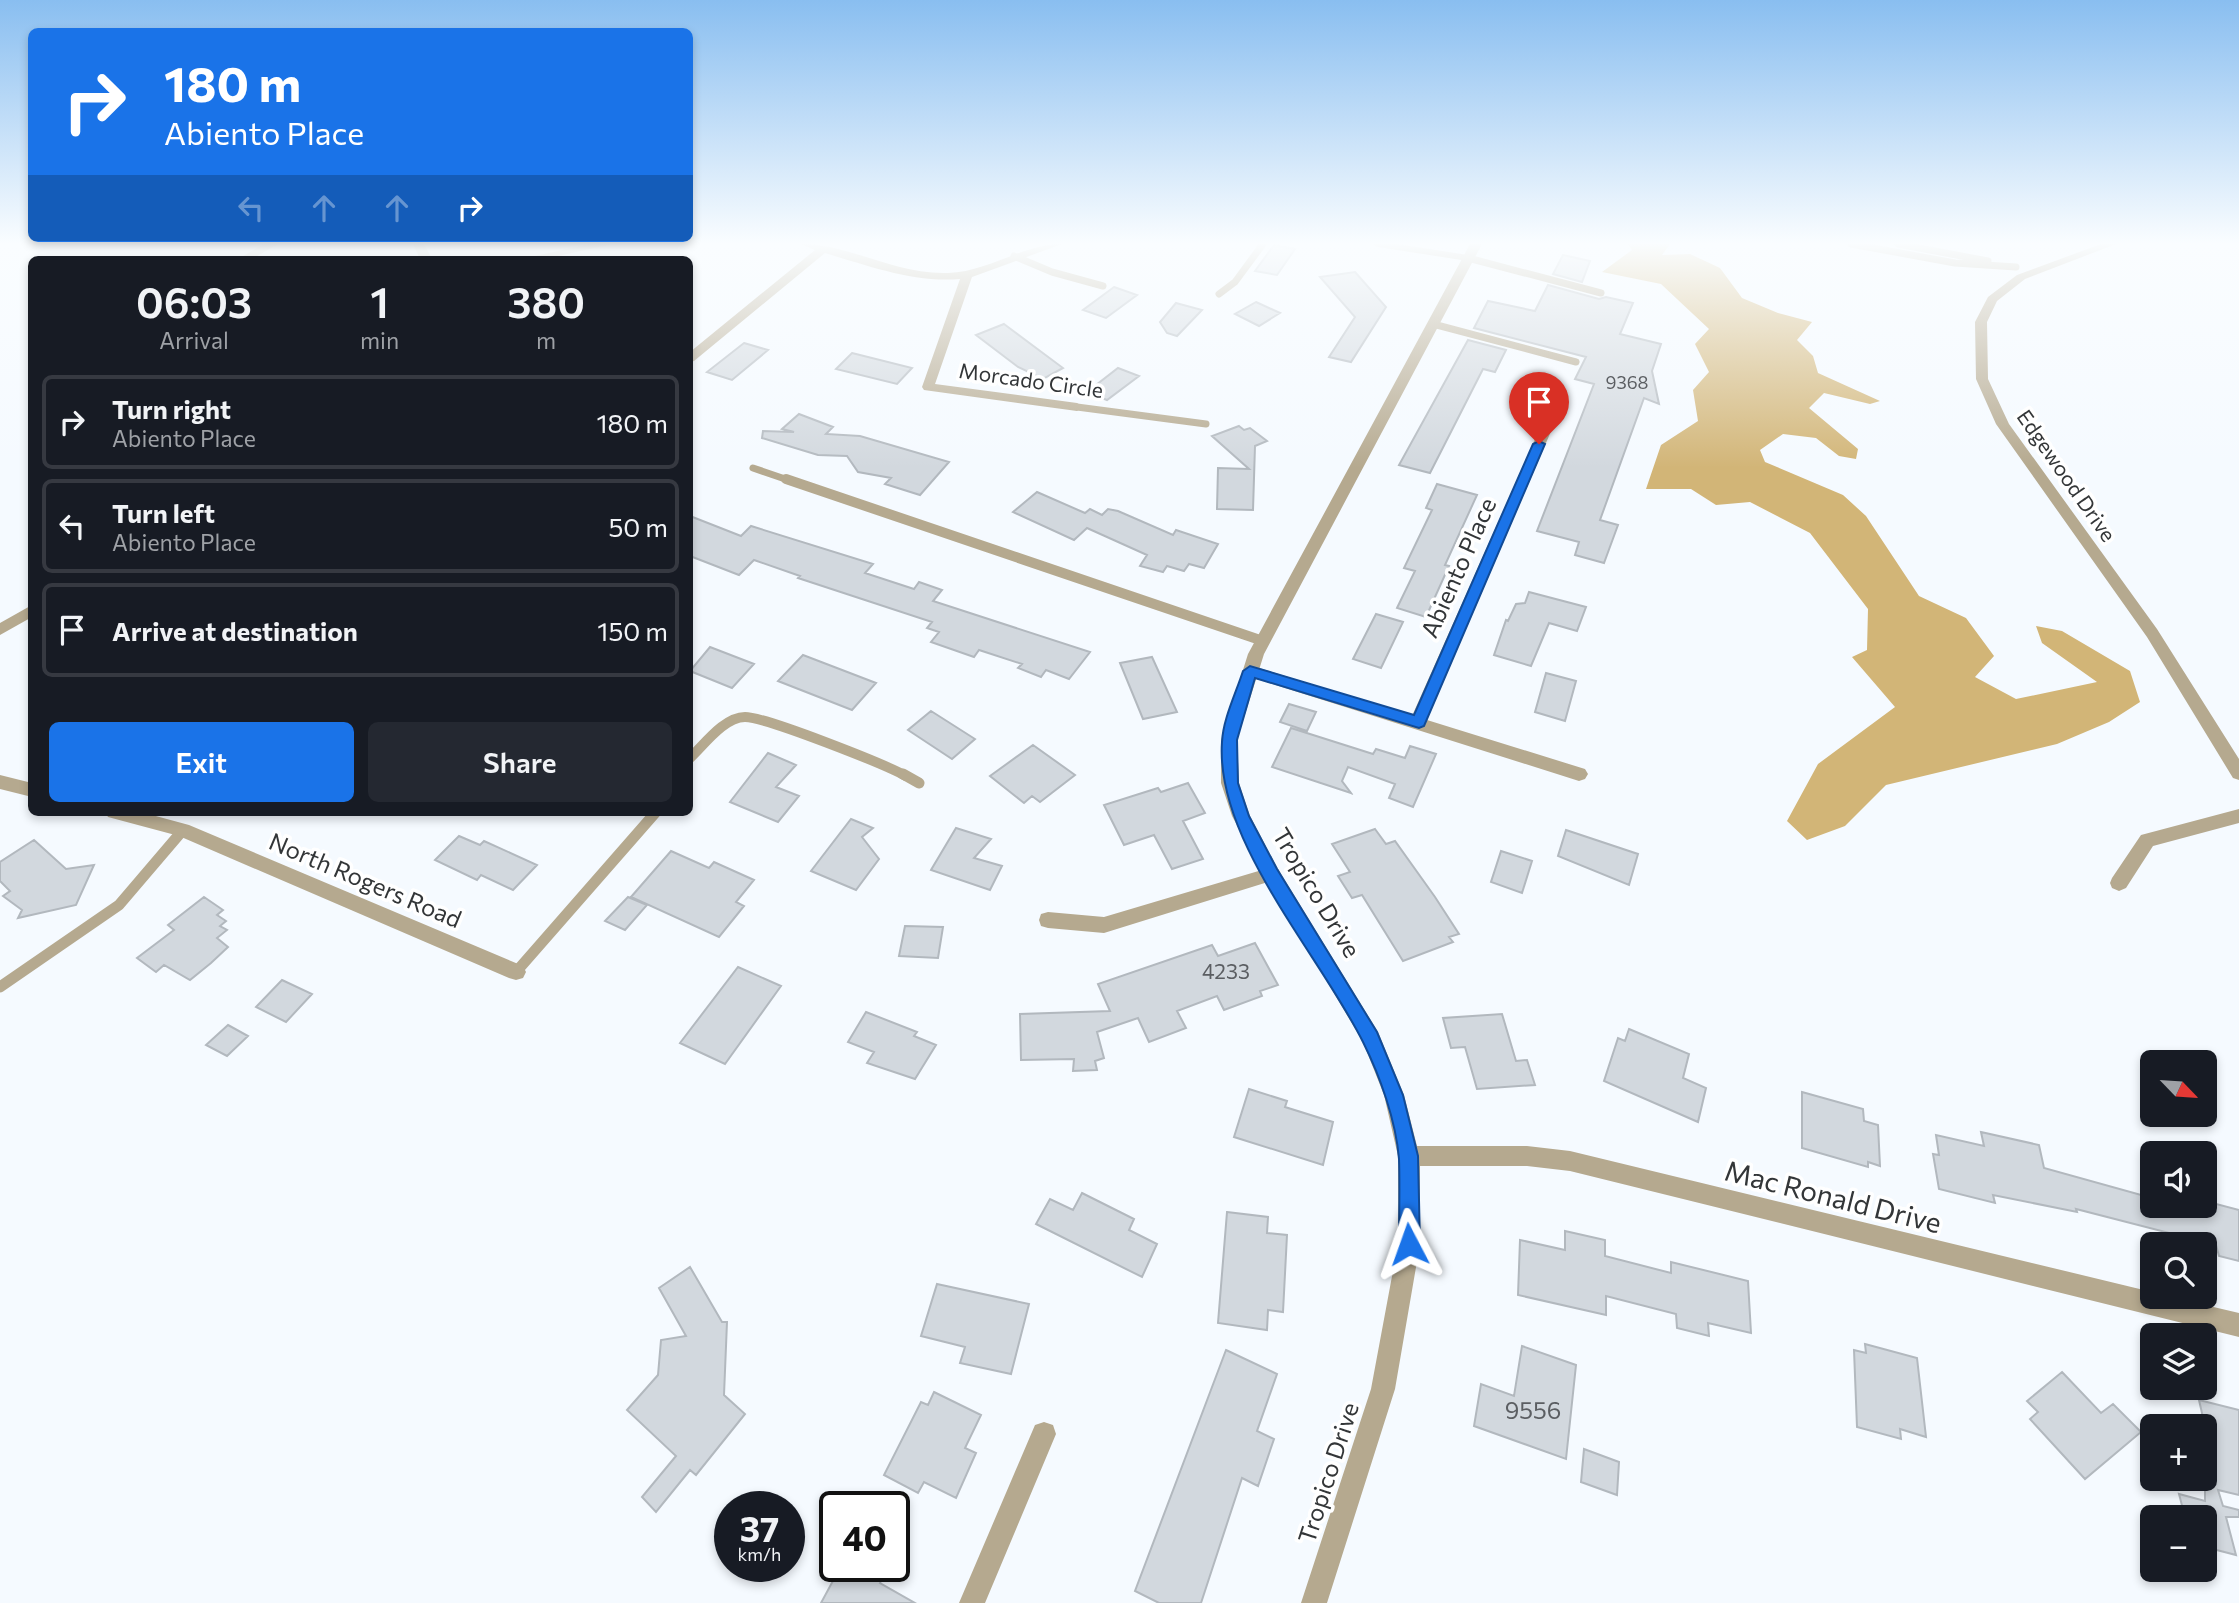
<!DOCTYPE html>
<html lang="en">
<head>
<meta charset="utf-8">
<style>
	:root { --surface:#171b24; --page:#242831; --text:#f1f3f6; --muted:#9ea1a6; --line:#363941; --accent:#1a73e8 }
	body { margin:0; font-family:Commissioner,sans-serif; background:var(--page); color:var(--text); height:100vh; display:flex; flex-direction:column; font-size:26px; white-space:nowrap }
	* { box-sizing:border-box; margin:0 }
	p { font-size:23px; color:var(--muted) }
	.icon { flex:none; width:38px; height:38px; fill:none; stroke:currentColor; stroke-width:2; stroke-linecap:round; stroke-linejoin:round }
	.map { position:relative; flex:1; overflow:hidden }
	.side { position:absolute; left:28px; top:256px; width:665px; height:560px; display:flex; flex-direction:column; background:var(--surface); border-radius:10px; box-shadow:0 4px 10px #0003 }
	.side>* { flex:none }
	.hud { position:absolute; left:28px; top:28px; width:665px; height:214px; border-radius:10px; box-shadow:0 4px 10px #0003; background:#1a73e8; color:#fff; overflow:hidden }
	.needle { width:46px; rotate:115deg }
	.fabs { position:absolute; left:2140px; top:1050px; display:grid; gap:14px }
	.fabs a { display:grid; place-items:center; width:77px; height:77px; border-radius:10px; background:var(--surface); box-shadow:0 4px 10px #0003; font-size:35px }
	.speed { position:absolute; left:714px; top:1491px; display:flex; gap:14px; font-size:35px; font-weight:700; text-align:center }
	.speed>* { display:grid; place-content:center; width:91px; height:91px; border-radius:50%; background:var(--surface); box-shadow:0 4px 10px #0003; line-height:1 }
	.speed small { font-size:18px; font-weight:400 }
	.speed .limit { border:4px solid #111; border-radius:10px; background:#fff; color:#111 }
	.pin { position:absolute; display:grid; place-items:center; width:60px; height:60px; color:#fff; margin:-72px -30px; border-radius:50% 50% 50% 0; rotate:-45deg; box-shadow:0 0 7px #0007 }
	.pin .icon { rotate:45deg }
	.me { position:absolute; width:77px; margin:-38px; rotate:356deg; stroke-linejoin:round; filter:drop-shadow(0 0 5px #0008) }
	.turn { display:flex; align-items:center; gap:24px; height:147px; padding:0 21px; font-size:32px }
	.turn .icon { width:91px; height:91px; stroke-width:2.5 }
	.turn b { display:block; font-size:49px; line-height:60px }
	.lanes { display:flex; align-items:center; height:66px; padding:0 21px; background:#0003; justify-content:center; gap:35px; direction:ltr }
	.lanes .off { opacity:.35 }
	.eta { display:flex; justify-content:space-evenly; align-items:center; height:119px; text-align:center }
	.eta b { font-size:42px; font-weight:600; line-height:49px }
	.button { display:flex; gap:14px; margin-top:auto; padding:14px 21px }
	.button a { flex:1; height:80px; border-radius:10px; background:var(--accent); color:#fff; font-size:28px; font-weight:600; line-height:80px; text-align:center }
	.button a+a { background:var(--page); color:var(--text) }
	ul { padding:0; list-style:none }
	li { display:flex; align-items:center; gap:21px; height:94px; margin:0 14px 10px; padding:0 7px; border:4px solid var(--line); border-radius:10px }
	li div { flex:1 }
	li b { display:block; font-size:26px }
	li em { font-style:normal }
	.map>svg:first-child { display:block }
</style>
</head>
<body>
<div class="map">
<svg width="2239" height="1603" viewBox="0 0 2239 1603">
	<rect width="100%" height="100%" fill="#f5faff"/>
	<path fill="#d2b577" d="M1628,244h42l-8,11 28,-1 30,14 22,30 36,15 34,9 -15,18 16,16 5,17 62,28 -10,3 -46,-11 -15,15 49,41 -2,10 -17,-3 -23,-18 -33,-4 -23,16 5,12 78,33 23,21 53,80 47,22 28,38 -19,21 41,22 81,-17 -55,-39 -6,-17 26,5 68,40 10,31 -31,20 -52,22 -171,41 -41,41 -38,14 -20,-19 31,-57 77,-57 -43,-50 15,-7 1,-41 -58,-76 -60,-31 -34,3 -25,-16h-45l15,-44 37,-24 -5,-31 16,-18 -14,-28 14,-15 -48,-45 -59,-12 30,-22z"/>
	<path fill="#d2d8de" stroke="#b2b8be" stroke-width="2" d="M1274,245l21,4 -18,26 -22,-4z
		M1563,255l27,6 -8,21 -29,-8z
		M1355,272l31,35 -35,55 -22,-5 26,-40 -35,-40z
		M1548,285l51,14 7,-2 27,6 -13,31 41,10 -9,27 7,33 -15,-6 -44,122 18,5 -14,38 -29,-8 4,-13 -42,-11 57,-147 -19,-5 11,-22 -112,-29 14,-27 47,10z
		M1114,287l23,8 -31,23 -23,-8z
		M1256,302l24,11 -21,13 -24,-12z
		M1176,303l26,7 -25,26 -10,-3 -7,-11z
		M1004,324l59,44 -20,11 -25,-12 -42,-32z
		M1468,340l38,10 -11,22 -12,-3 -53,104 -31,-8z
		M744,343l24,7 -36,30 -25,-8z
		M852,353l60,15 -15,16 -61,-15z
		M1118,368l21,8 -32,24 -20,-8z
		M799,414l34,13 -7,7 34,2 89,26 -29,33 -35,-11 6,-6 -33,-6 -11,-16 -29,-1 -56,-17 1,-7 31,1 -12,-3z
		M1239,426l5,4 6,-2 17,13 -12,5 -2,64 -36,-1 1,-41 31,1 -37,-33z
		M1437,484l40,11 -32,70 4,1 -23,51 -29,-9 18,-37 -11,-3 28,-58 -6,-2z
		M1037,492l48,21 5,-4 12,6 6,-6 10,2 55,24 3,-5 42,14 -14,24 -15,-4 -5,7 -17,-5 -4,6 -23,-6 7,-11 -60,-27 -13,12 -61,-28z
		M690,516l51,20 10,-10 122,38 -8,9 49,16 5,-7 23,8 -9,11 157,51 -21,27 -23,-9 -5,7 -23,-9 4,-4 -43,-14 -5,7 -43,-15 8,-10 -12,-4 5,-6 -134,-44 2,-2 -46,-16 -15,15 -49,-19z
		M1529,592l57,15 -9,24 -28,-8 -18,43 -37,-11 12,-35 2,1 8,-17 9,-1z
		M1376,614l27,8 -22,46 -28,-9z
		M710,647l44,17 -22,24 -42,-17z
		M803,655l73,28 -24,27 -74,-29z
		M1152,657l25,55 -34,7 -23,-56z
		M1546,673l30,8 -11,40 -30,-9z
		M1289,704l27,8 -9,19 -27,-9z
		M931,711l44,28 -23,20 -44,-29z
		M1291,728l82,26 3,-5 29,9 5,-12 26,8 -23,53 -24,-9 6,-14 -47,-17 -6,14 9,12 -79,-26z
		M1033,745l42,30 -35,27 -8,-6 -8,7 -34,-27z
		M768,753l28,12 -20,22 23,9 -21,26 -48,-20z
		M1188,783l17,30 -22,8 20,38 -31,10 -18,-34 -30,10 -20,-40 54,-17 3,4z
		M851,819l22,9 -11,9 17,22 -23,31 -45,-19z
		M956,828l35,11 -17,19 28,8 -12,24 -59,-20z
		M1375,829l11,15 9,-3 40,56 24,37 -10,3 4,5 -50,19 -41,-66 -10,3 -14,-22 12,-4 -18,-28z
		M1566,830l72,24 -9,31 -71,-29z
		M459,836l21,9 4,-4 53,24 -24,25 -32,-15 -4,5 -42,-20z
		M34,840l32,29 28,-4 -18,40 -58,13 4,-8 -19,-14 7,-5 -10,-10v-19z
		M671,851l38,17 5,-6 40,18 -18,22 8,4 -25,31 -88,-40z
		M1501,851l31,10 -10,32 -31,-11z
		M204,897l19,13 -6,5 9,6 -6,5 7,4 -10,8 11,9 -17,16 -21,17 -26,-15 -8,7 -19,-14 37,-28 -6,-5z
		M628,897l19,8 -22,25 -20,-9z
		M905,926l38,1 -5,31 -39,-2z
		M1255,943l23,42 -18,6 2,5 -38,14 -7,-14 -40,15 9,17 -37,14 -11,-24 -41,14 7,26 -9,3 2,9 -24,1 1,-12 -53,1 -1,-46 90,-3 -12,-27 114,-39 6,11z
		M738,967l43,19 -56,78 -45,-21z
		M282,980l30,14 -26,28 -30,-15z
		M866,1012l51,20 -3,4 22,9 -21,34 -48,-16 7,-11 -26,-10z
		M1502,1014l14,47 11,-1 8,25 -58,4 -12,-42 -14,1 -8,-30z
		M228,1025l20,11 -21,20 -21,-11z
		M1629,1029l60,25 -6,24 23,10 -8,34 -94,-41 14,-43 7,3z
		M1249,1089l38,12 -2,6 48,15 -10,43 -89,-28z
		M1802,1092l61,17 1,12 14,4 2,41 -12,-4v5l-66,-19z
		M1981,1132l58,13 5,23 108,30v8h53v-5l34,9v51l-20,-5 -3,-11 -140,-36 1,3 -84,-17 2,8 -56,-14 -6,-35 6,1 -3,-20 48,11z
		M1082,1193l52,26 -5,11 28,14 -15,33 -106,-53 14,-25 23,11z
		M1227,1212l41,5 -1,16 20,2 -4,77 -15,-2 -1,20 -49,-7z
		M1565,1231l40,9v16l66,17v-11l77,19 3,52 -43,-10 1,13 -32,-8 -1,-14 -70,-18v19l-88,-20 2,-55 45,10z
		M690,1267l32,55h5l-3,73 21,19 -49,61 -6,-5 -34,42 -14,-15 34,-41 -49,-46 31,-35 3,-35 25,-4 -27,-48z
		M937,1284l92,20 -18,70 -51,-11 5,-16 -44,-11z
		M1865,1344l52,14 9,79 -26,-8 1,10 -44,-12 -3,-77 12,3z
		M1522,1346l54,19 -10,94 -92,-33 7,-42 33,12z
		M1226,1350l51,24 -20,57 17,8 -16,47 -16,-8 -41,125h-42l-24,-12z
		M2062,1372l39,41 12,-9 28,28 -56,47 -55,-60 8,-7 -11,-11z
		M934,1392l47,23 -16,33 11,5 -20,45 -32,-16 -6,11 -34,-18 37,-73 7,3z
		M2199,1400l40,10v85l-21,-5 5,16 16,4v7h-13l10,38 -31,-8v-30h-20l-6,-23 26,7v-75z
		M1584,1449l35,13 -2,33 -36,-13z
		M841,1566h48l-9,17 35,20h-94z"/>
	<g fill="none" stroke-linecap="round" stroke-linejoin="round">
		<path stroke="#b5a98f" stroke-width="7" d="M1851,244l104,19 61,4
			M1898,244l90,17
			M1014,256l38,16 51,14
			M1468,258l133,35
			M1219,294l16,-12 28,-38
			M1433,324l143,38
			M1077,407l129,17
			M753,468l38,13"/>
		<path stroke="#b5a98f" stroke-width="10" d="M786,479l477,162
			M690,758c14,-13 34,-41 55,-41 21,0 139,47 161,59"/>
		<path stroke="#b5a98f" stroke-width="11" d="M903,774l16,9
			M516,972l140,-160
			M0,987l119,-82 64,-75"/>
		<path fill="#b5a98f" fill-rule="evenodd" d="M264,244h14l-26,15h-14z
			M413,244h11l8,15h-12z
			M590,244h22l-67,15h-24z
			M801,244c49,0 95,31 147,29 40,-1 75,-29 114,-29l-90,33 -37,107 142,19 6,4 -6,4 -153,-21 -2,-3 38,-108c-46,4 -91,-13 -135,-26l-131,108 -4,1v-10l125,-102z
			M1372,244h25l71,11 6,3 -6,3 -90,-14z
			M1561,390l6,4 -140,326 158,49 3,5 -3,5 -6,2 -335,-106 -2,-4 8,-6 162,51 143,-322z
			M32,605v12l-32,18v-12z
			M0,775l32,8v14l-32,-8z
			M2239,809v14l-86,23 -27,42 -7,3 -7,-3 -2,-5 2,-5 29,-43z
			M105,812h36l48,13 334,141 3,6 -3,6 -7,2 -7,-2 -330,-142 -71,-19z
			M1272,867l6,2 3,5 -3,5 -174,54 -56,-5 -7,-2 -2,-6 2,-6 7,-2 56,5z
			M1044,1422l9,3 3,9 -71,169h-26l76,-178z"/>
		<path fill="#b5a98f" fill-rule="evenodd" d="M1470,244h12l-218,410 -27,86 2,43 11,33 28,53 100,163 26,63 13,51h110l43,5 582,141v5h19l68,16v24l-669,-166 -43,-5h-107v78l-25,145 -68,214h-26l70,-214 27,-145v-88l-14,-61 -21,-53 -97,-163 -34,-63 -11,-33v-43l27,-86z
			M2101,244h15l-91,35 -28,22 -10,21 1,57 21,45 148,205 82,130v21l-6,-2 -86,-141 -151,-213 -20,-45 -1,-57 13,-25 29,-22z"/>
	</g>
	<linearGradient id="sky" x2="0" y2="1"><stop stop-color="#89bef0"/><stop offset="0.52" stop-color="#fafdff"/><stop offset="1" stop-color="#fafdff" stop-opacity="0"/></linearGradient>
	<rect width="2239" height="468" fill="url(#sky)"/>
	<path fill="#1a73e8" stroke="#114b97" stroke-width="2" d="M1539,441l6,3 -121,282 -5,2 -164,-50 -18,62 1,43 11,33 28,53 100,163 26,63 15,61 2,88 -3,7 -8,3 -7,-3 -3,-7c0,-28 1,-57 0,-85 -3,-38 -19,-83 -36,-117 -43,-87 -148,-201 -141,-300 1,-23 14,-49 21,-71l7,-5 164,49 119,-271z"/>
	<g text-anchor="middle" stroke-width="7" stroke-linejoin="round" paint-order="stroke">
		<g font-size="18" fill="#5b5e62">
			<text x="1627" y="389">9368</text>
		</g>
		<g font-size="21" fill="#333638" stroke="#fff">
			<text transform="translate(1031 381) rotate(8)" y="7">Morcado Circle</text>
			<text transform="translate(2066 476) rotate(55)" y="7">Edgewood Drive</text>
		</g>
		<g font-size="21" fill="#5b5e62">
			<text x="1226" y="979">4233</text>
		</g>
		<g font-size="24" fill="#333638" stroke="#fff">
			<text transform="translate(1459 568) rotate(-66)" y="8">Abiento Place</text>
			<text transform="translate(365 881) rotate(23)" y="8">North Rogers Road</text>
			<text transform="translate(1316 893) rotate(59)" y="8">Tropico Drive</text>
			<text transform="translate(1329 1473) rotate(-72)" y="8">Tropico Drive</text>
		</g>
		<g font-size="24" fill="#5b5e62">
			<text x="1533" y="1419">9556</text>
		</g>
		<g font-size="28" fill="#333638" stroke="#fff">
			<text transform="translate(1833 1197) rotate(14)" y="10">Mac Ronald Drive</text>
		</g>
	</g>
</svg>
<div class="fabs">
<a><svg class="needle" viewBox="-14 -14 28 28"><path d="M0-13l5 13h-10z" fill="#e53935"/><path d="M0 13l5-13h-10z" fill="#9ea1a6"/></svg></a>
<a><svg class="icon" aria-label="sound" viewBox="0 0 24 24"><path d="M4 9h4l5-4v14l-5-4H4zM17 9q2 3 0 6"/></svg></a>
<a><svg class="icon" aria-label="search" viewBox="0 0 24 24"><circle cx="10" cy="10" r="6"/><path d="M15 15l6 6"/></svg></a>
<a><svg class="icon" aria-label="layers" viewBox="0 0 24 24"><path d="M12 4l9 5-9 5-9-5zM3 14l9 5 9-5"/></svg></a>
<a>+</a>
<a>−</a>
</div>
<div class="speed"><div>37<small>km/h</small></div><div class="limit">40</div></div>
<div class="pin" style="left:1539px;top:444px;background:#d93025"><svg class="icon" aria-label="arrive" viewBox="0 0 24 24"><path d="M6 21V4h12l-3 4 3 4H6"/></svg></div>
<svg class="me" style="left:1409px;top:1244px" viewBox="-20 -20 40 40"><path d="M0-17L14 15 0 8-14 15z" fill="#1a73e8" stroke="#fff" stroke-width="4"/></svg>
<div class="hud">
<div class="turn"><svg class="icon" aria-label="right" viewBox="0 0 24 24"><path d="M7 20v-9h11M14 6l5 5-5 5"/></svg><div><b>180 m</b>Abiento Place</div></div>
<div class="lanes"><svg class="icon off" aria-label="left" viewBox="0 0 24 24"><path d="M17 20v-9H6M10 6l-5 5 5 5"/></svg><svg class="icon off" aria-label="ahead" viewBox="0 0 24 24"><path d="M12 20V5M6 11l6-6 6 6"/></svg><svg class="icon off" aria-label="ahead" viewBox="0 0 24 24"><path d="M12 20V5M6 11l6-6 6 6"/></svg><svg class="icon" aria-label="right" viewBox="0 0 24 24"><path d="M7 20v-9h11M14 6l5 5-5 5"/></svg></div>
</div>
<section class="side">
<div class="eta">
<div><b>06:03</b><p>Arrival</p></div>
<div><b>1</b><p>min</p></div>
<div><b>380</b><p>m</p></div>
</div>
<ul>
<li><svg class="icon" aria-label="right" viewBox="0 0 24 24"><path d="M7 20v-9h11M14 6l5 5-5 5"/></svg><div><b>Turn right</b><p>Abiento Place</p></div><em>180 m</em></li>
<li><svg class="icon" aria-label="left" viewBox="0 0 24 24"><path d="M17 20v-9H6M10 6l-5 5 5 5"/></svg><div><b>Turn left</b><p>Abiento Place</p></div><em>50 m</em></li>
<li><svg class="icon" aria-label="arrive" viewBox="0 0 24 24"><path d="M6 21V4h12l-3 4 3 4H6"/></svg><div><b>Arrive at destination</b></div><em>150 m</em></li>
</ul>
<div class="button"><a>Exit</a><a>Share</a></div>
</section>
</div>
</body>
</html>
